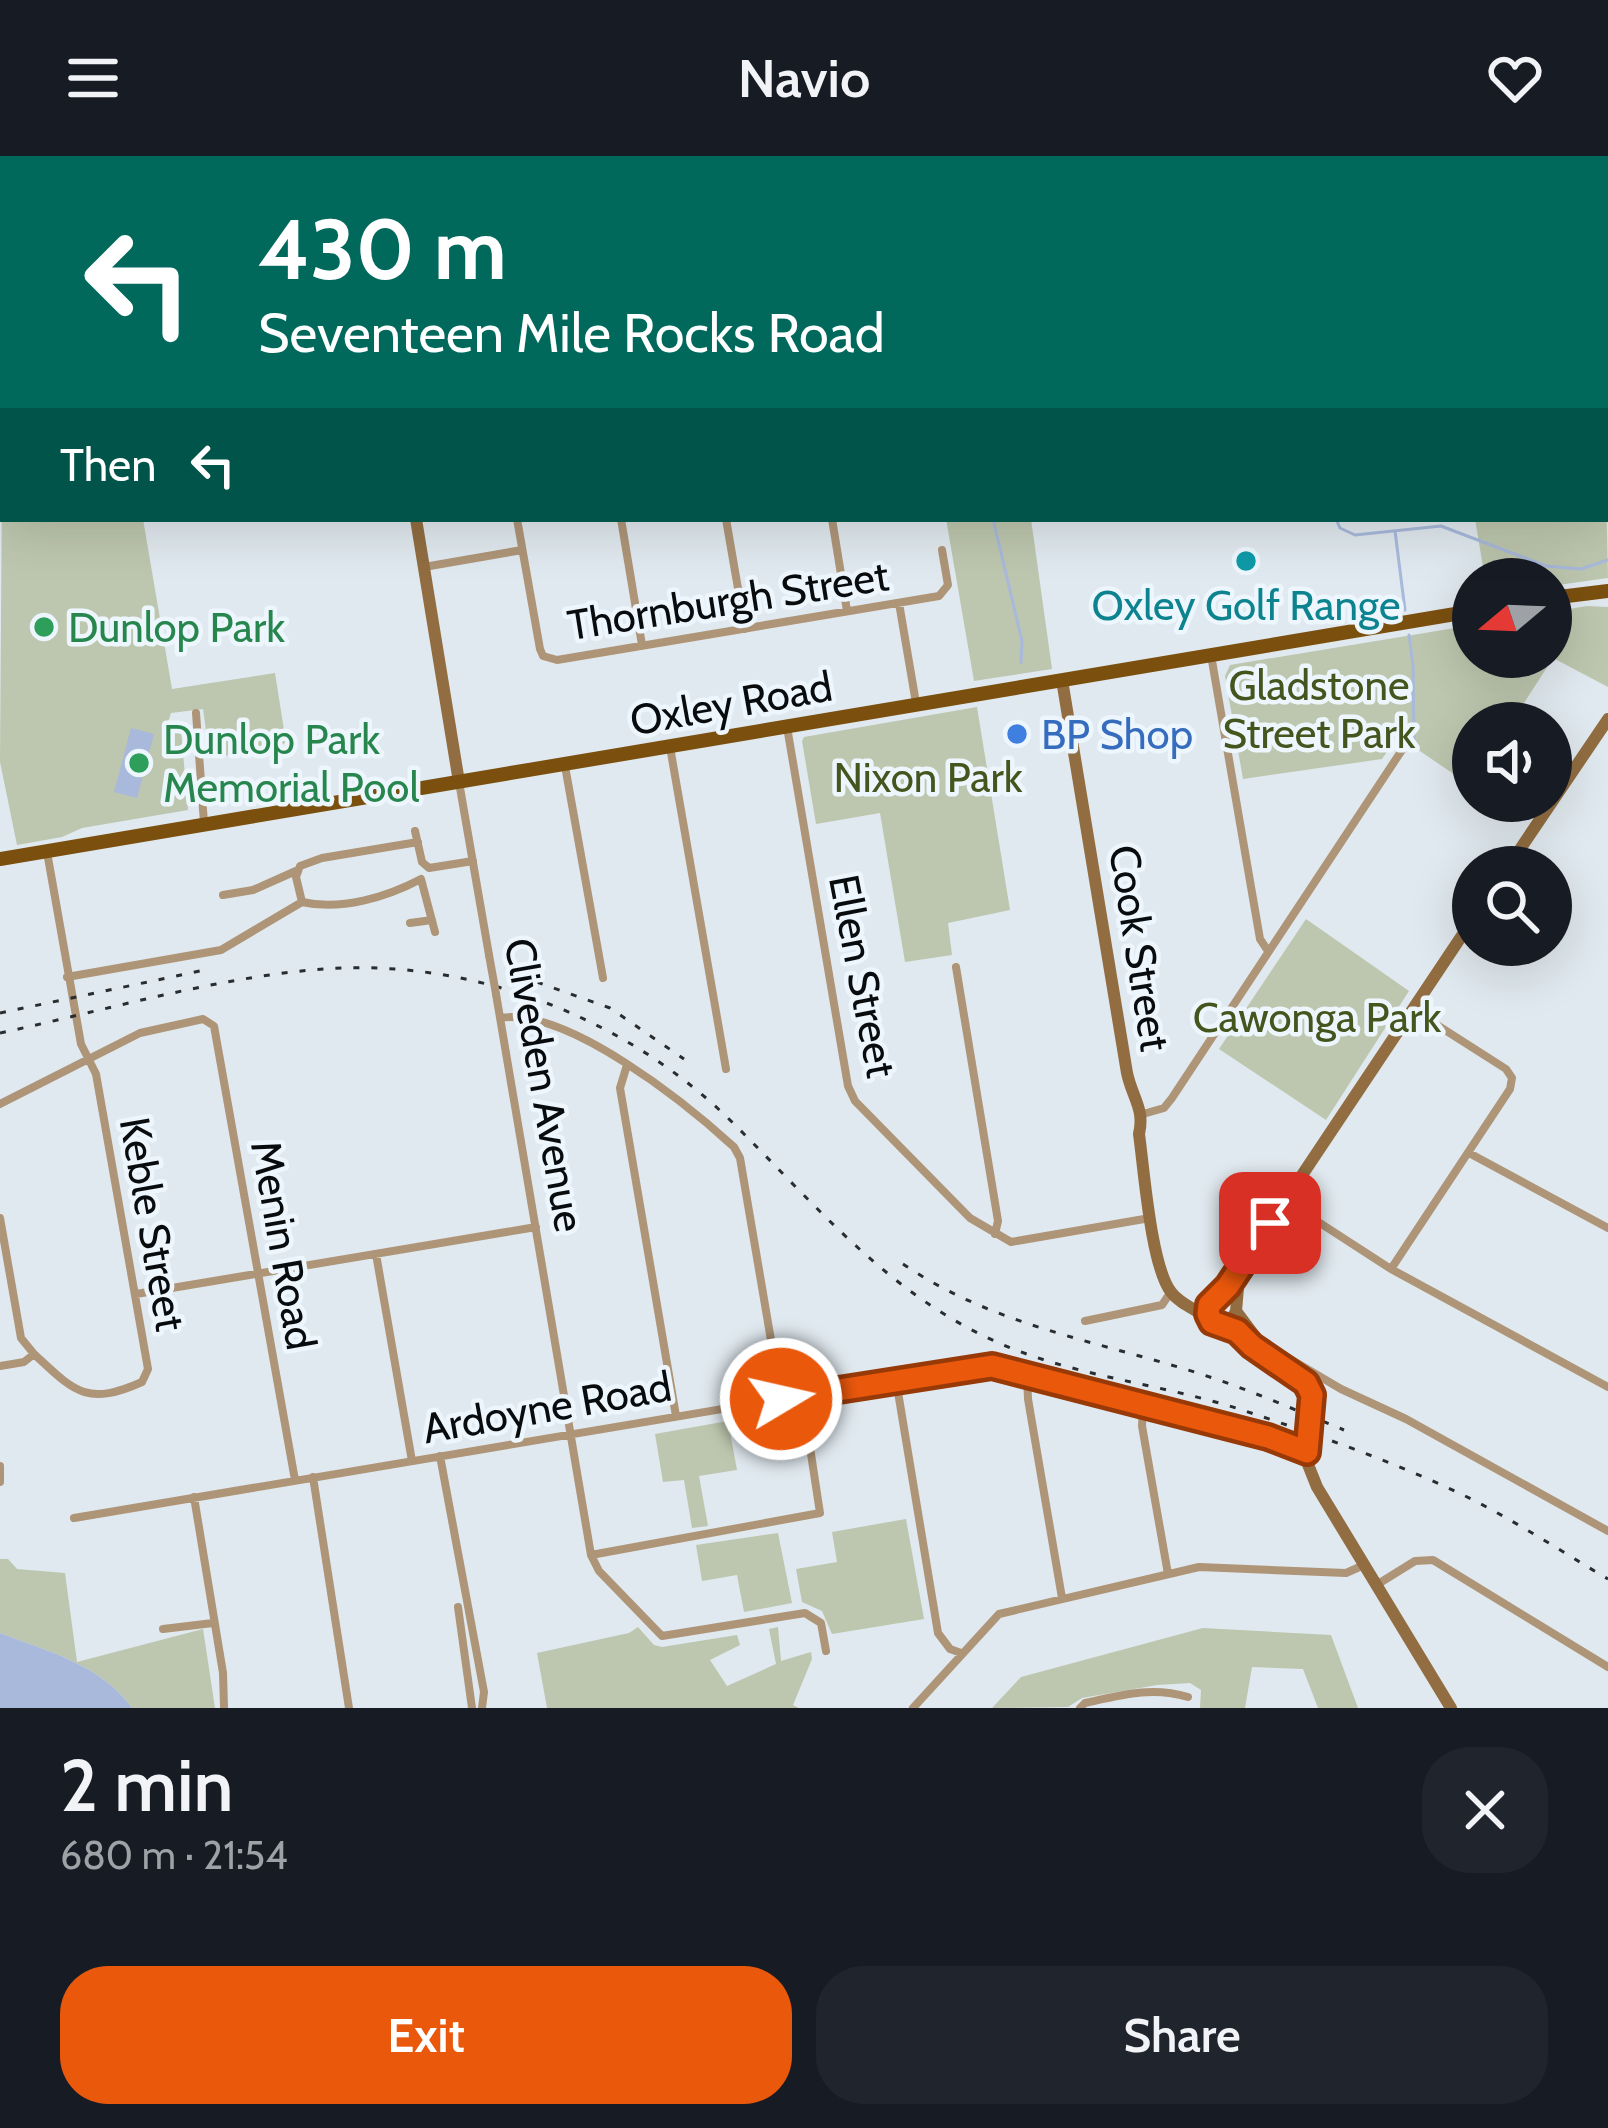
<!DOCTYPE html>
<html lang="en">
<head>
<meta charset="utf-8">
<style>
	:root { --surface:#171b24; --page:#20242c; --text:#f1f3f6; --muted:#9ea1a6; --accent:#ea580c }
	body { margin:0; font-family:Cabin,sans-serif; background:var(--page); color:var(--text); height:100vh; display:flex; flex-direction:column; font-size:45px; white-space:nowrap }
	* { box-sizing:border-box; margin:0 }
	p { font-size:39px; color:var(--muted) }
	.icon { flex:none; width:66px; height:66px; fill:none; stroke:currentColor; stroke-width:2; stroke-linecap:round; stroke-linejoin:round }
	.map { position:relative; height:1552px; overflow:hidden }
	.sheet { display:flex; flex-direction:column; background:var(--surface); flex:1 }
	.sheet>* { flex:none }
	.guide { position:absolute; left:0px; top:0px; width:1608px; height:366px; box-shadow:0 12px 48px #0002; background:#00695c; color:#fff; overflow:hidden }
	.needle { width:78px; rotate:251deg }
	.buttons { position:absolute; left:1452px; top:402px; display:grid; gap:24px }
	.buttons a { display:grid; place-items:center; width:120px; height:120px; border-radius:50%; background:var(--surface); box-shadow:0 12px 48px #0002; font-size:60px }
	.pin { position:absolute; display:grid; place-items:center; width:102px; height:102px; color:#fff; margin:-51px; border-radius:24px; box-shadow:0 6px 18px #0006 }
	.me { position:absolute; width:132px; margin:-66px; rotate:81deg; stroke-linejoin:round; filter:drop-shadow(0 0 9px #0008) }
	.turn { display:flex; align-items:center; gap:42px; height:252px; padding:0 60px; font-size:54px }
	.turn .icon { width:156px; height:156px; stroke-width:2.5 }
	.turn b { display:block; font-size:84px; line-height:102px }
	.then { display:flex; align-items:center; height:114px; padding:0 60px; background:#0003; gap:24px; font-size:45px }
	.round { display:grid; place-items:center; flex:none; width:126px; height:126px; border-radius:48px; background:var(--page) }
	.head { display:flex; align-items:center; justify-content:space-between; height:204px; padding:0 60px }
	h1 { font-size:72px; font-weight:600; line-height:90px }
	.primary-button { display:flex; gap:24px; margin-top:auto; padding:24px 60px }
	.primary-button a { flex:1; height:138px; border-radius:48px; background:var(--accent); color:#fff; font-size:48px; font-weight:600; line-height:138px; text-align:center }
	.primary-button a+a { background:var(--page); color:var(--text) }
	header { display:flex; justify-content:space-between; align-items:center; height:156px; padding:0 60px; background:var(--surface); font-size:54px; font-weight:600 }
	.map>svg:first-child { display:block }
</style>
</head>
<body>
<header><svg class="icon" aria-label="menu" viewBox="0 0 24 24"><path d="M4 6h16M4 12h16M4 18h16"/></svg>Navio<svg class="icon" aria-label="heart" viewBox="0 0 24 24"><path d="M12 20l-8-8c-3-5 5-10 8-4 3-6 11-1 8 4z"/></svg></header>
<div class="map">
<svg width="1608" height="1552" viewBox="0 0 1608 1552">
	<rect width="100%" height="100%" fill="#e0e9ef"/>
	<path fill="#bdc6ae" d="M569,0h981l-977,3z
		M3,173v190h140l29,170 103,-16 11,70 -76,16 -7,-50 -32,4 -4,12 14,5 7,80 -106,18 -20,9 -45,8 -17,-83z
		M1605,285l3,137 -57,8v-7h-66l-10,-60h130z
		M946,363h85l21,150 -78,12z
		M1587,450l21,1v80l-55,-29 -42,65h-38l-2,63 -73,-50 -16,23 -139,20 -18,-103 5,-11 243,-40v32h78v-45z
		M977,551l33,203 -62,13 4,32 -47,7 -25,-149 -64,11 -14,-83 2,-4z
		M1306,763l103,72 -83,129 -107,-71z
		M728,1265l9,49 -38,6 9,50 -16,2 -8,-48 -21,2 -8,-48z
		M906,1363l18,100 -92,15 -10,-23 -20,-9 -6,-33 41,-7 -5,-30z
		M778,1377l14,70 -48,9 -7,-37 -35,6 -6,-36z
		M0,1403h8l9,10 48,4 12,89 126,-33 12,79h-83c-30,-43 -85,-57 -132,-75z
		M638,1471l16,18 8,2 75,-12 3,10 -30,15 17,26 49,-22 -7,-35 9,-2 3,34 30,-9 1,7 -19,46 6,3h-252l-10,-55 92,-20z
		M1203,1472l128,7 27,73h-40l-15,-39 -51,-2 -7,41h-45l1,-18 -11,-7 -33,2 -75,13 -14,9 -76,1 29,-31z"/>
	<path fill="#a8b9db" d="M131,572l23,6 -17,64 -23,-6z
		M0,1477c47,18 102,32 132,75h-132z"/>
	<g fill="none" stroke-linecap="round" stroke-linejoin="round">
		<path stroke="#a8b9db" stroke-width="3" d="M1071,0l1,3
			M963,3l3,-3
			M1430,3l5,-3
			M993,363l29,122 -1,22
			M1336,363l4,9 15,7 86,-9 105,40 35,3 27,-9
			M1395,375l10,79
			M1409,479l4,30 1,76"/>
		<path stroke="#ae9578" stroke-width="8" d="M88,0l1,3
			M158,0v3
			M1564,3l5,-3
			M1605,164l3,4
			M517,363l23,130 3,7 14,4 382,-64 9,-11 -6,-35
			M621,363l21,126
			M726,363l19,110
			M832,363l15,92
			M424,411l98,-17
			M899,447l17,100
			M1211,499l49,284 8,12
			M196,557l8,110
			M787,571l61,359 7,15 115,117 41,24 139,-24
			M670,591l56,322
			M565,610l38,212
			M459,626l30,173
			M415,675l7,31 7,6 44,-7
			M223,739l30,-5 45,-20
			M302,746l-6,-25 4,-11 22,-8 96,-16
			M410,767l22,-3
			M956,811l42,254 -3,13
			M67,821l154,-27 81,-48c39,9 85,-5 119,-23l14,53
			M496,838l95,561 8,16 63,65 143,-23 16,10 5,28
			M500,862c67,-11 187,86 234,129l6,11 41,241
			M627,909l-7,23 56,328
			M0,948l140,-71 63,-14 11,7 81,454
			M1143,958l21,-6 8,-10 230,-348
			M1469,997l139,75
			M1286,1045l105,68 217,118
			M0,1062l21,120 13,16
			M376,1098l36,207
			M1391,1113l119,-180 2,-11 -6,-9 -94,-60
			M136,1138l400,-67
			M1085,1165l77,-16 8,-12
			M1271,1201l9,-4 61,36 65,30 202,112
			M0,1210l24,-4 10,-8c40,37 52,53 108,28l6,-13 -52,-295 -15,-30 -34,-192
			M1027,1219l1,24 34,199
			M896,1224l42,253 12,16 11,4
			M1143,1249l-1,21 26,148
			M440,1300l44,236 -2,16
			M0,1310v16
			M313,1321l36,231
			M194,1341l29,176 1,34
			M74,1362l904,-152h14l276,71 39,15
			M591,1399l229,-42 -18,-118
			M1378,1428l37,-23 18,-1 175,107
			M458,1451l14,101
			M163,1473l50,-6
			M913,1552l86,-94 200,-47 147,6 18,-8
			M1080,1552l5,-5c36,-8 67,-17 103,-6"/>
		<path stroke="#916d41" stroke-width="12" d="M354,0v3
			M171,3l18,-3
			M0,32h3
			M416,363l43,263
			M1062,524l65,393c5,24 18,36 12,61 5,36 12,132 32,158 10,14 31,19 45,33l14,-2 6,-12
			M1508,711l100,-148
			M1239,1120l-3,35 24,32
			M1208,1158l1,-9 19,-19 245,-367
			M1226,1169l80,58 5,12v14
			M1308,1291l-1,15 10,25 134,221"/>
		<path stroke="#7b500f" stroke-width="14" d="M1551,442l57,-7
			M0,703l1473,-248"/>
		<path stroke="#292d30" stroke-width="3" stroke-dasharray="6 12" stroke-linecap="butt" d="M520,820l90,32 74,51
			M0,857l200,-42
			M0,877c103,-22 206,-53 311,-63 153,-15 312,44 421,152 80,79 151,166 254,215 80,39 169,45 253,72 73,24 150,51 220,84 52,25 100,57 149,86
			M903,1108c86,59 187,76 285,106 53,16 105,39 156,60"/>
		<path stroke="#ae9578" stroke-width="8" d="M489,799l7,39"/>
		<path stroke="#916d41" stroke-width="12" d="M1308,1291l3,-38"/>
	</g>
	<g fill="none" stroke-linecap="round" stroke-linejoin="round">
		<g stroke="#983908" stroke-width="30">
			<path id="route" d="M781,1243l211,-33 276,71 39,15 5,-57 -6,-12 -54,-37 -15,-15 -25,-9 -4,-8 1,-9 19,-19 42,-63"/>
		</g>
		<use href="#route" stroke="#ea580c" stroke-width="21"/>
	</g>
	<circle fill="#0f9aa8" stroke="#edf6fd" stroke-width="4.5" cx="1246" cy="405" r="12"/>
	<g fill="#2e9e5b" stroke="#edf6fd" stroke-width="4.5">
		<circle cx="44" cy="471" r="12"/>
		<circle cx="139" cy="607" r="12"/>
	</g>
	<circle fill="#3f7fe0" stroke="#edf6fd" stroke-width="4.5" cx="1017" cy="578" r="12"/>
	<g text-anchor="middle" stroke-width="9" stroke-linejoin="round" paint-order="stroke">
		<g font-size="42" fill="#090c0e" stroke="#edf6fd">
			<text transform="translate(728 444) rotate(-9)" y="15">Thornburgh Street</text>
			<text transform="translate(731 547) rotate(-10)" y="15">Oxley Road</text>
			<text transform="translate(1140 792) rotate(81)" y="15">Cook Street</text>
			<text transform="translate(863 820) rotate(79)" y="15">Ellen Street</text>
			<text transform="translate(545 929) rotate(80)" y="15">Cliveden Avenue</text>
			<text transform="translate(153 1068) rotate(80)" y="15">Keble Street</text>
			<text transform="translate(284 1089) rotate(80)" y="15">Menin Road</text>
			<text transform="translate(547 1251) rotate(-10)" y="15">Ardoyne Road</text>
		</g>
		<g font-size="42" fill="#0d838f" stroke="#edf6fd">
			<text x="1246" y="464">Oxley Golf Range</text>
		</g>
		<g font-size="42" fill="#27864d" stroke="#edf6fd" text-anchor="start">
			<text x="68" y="486">Dunlop Park</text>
			<text x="163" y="598">Dunlop Park<tspan x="163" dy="48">Memorial Pool</tspan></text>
		</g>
		<g font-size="42" fill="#44551e" stroke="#edf6fd">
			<text x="1319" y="544">Gladstone<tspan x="1319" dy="48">Street Park</tspan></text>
			<text x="928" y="636">Nixon Park</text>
			<text x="1317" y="876">Cawonga Park</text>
		</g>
		<g font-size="42" fill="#366cbe" stroke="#edf6fd" text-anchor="start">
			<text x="1041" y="593">BP Shop</text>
		</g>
	</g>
</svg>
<div class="buttons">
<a><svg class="needle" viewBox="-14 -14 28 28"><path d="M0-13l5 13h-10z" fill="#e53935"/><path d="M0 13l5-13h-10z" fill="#9ea1a6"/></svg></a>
<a><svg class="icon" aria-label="sound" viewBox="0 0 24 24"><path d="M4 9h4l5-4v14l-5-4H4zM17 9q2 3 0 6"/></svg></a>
<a><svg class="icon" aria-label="search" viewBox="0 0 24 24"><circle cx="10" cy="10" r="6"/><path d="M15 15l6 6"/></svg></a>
</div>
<div class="pin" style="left:1270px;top:1067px;background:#d93025"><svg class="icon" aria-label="arrive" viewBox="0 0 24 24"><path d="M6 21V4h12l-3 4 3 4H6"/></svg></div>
<svg class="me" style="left:781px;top:1243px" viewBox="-20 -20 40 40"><circle r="17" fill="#ea580c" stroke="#fff" stroke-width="3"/><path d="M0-11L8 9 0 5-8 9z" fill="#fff"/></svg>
<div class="guide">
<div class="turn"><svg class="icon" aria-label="left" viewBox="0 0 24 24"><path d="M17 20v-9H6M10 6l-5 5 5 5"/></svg><div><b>430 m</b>Seventeen Mile Rocks Road</div></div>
<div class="then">Then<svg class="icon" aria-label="left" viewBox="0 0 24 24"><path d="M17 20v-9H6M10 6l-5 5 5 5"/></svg></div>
</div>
</div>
<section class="sheet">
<div class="head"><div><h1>2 min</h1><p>680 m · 21:54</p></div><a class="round"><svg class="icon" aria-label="close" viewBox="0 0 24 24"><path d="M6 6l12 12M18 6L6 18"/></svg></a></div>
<div class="primary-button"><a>Exit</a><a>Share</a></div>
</section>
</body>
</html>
